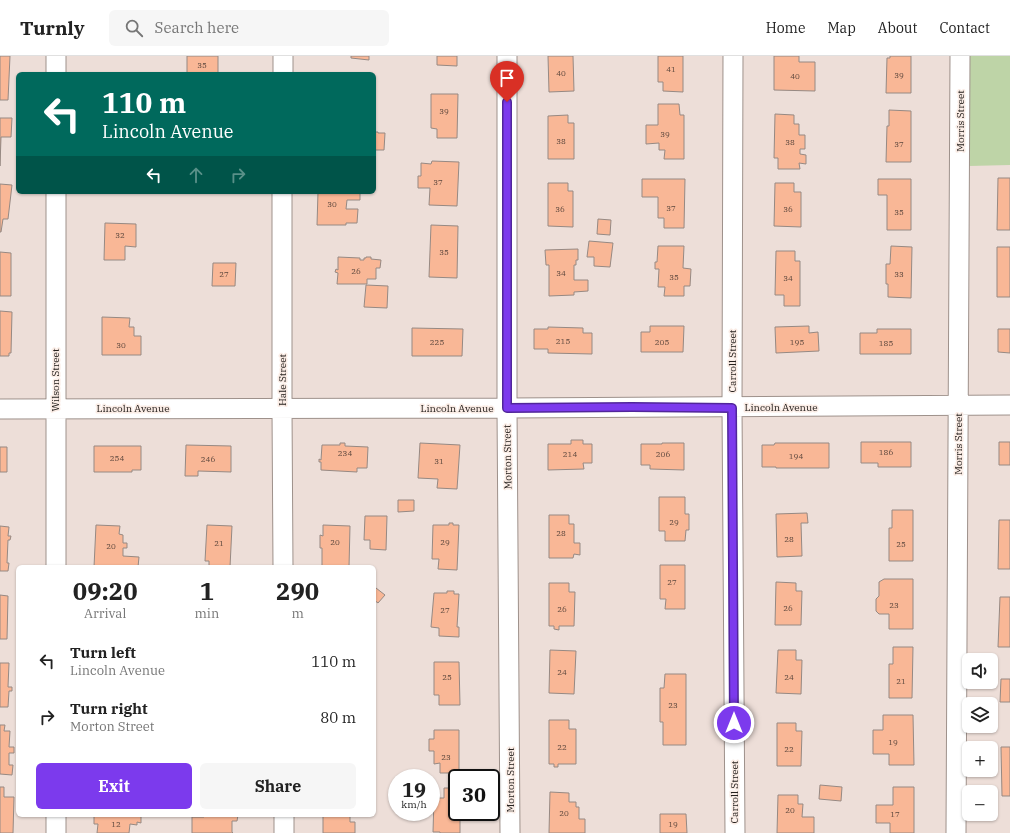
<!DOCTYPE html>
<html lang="en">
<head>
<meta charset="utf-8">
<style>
	:root { --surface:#fff; --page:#f6f6f6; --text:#222; --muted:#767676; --line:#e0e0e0; --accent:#7c3aed }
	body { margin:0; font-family:"IBM Plex Serif",serif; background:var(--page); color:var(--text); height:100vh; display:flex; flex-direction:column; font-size:15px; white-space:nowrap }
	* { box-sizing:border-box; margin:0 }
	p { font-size:13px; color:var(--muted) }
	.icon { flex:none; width:22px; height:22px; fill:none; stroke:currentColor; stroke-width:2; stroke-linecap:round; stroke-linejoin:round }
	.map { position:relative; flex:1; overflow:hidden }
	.details { position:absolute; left:16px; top:509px; width:360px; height:252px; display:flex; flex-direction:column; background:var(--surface); border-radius:6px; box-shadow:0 1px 3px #0004 }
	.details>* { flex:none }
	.hud { position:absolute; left:16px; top:16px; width:360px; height:122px; border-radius:6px; box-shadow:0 1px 3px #0004; background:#00695c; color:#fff; overflow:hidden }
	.tools { position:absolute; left:962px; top:597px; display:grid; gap:8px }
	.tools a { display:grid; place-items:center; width:36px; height:36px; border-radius:6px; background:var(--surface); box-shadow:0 1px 3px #0004; font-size:20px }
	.speed { position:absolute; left:388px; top:713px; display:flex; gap:8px; font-size:20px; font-weight:700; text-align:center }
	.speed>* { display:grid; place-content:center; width:52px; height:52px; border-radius:50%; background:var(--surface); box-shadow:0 1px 3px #0004; line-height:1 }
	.speed small { font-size:10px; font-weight:400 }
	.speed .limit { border:2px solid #111; border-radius:6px; background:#fff; color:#111 }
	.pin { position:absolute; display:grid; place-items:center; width:34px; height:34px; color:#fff; margin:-41px -17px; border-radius:50% 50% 50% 0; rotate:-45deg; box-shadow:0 0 4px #0007 }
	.pin .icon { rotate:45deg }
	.me { position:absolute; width:44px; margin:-22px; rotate:0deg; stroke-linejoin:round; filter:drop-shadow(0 0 3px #0008) }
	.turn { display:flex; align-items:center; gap:14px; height:84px; padding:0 20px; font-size:18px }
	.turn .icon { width:52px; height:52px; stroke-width:2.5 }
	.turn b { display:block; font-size:28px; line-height:34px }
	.lanes { display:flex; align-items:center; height:38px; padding:0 20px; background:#0003; justify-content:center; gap:20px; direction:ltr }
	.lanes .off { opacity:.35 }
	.eta { display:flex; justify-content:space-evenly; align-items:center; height:68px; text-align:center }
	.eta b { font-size:24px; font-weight:700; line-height:28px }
	.action { display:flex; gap:8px; margin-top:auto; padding:8px 20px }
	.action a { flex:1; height:46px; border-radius:6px; background:var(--accent); color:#fff; font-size:16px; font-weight:700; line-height:46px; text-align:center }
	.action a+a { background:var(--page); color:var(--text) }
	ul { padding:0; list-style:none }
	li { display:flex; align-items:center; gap:12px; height:56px; padding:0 20px }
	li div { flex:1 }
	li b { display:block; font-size:15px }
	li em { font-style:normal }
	header { display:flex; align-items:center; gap:24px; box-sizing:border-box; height:56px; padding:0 20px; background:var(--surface); border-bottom:1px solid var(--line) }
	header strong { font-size:19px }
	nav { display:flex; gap:22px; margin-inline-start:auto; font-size:14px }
	.search { width:280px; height:36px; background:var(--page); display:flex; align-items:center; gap:10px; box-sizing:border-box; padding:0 14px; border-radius:6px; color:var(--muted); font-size:15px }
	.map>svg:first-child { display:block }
</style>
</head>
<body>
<header>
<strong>Turnly</strong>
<div class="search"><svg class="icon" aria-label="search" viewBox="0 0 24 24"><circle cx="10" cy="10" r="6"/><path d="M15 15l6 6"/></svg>Search here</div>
<nav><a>Home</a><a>Map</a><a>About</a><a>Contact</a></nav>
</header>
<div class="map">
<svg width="1010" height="777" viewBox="0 0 1010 777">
	<rect width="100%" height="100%" fill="#edded8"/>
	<path fill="#bed4a7" d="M969,0h41v109l-41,1z"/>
	<path fill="#f9b796" stroke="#968983" d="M0,0h10l-2,44h-8z
		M187,0h31v18h-31z
		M351,0h18v4l-18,-2z
		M437,0h20v10l-20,-1z
		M548,0h25l1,35 -25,1z
		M658,0h25v36l-20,-1v-9h-5z
		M774,0h25v6h16v29l-41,-1z
		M890,0h21v37h-25l1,-35h3z
		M431,38h27l-1,44h-20v-9l-6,-1z
		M658,48h21l1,11h4v44h-20l1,-9h-6v-7l-13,1v-19h12z
		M889,54l22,1v51h-25l1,-36h2z
		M775,58l19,1v9h5v11h6v14h-5v5l6,1v9l-7,-1 1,6h-22v-11h-4z
		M568,59v8h6v36h-26v-43z
		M0,62h12l-1,19h-10l-1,29z
		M374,76h4v1h7l-1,17h-10z
		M432,105l27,1 -2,44 -28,-1 1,-17h-12v-12h3v-13l10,1z
		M998,122h12v52h-13z
		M642,123h43l-1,49h-20v-10h-6v-21h-16z
		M878,123h33v51h-24v-35h-9z
		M548,127h20v8h5v36l-25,-1z
		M775,127h19v9h7v35l-27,-1z
		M0,128l12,1 -4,34h-5l-2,13h-1z
		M318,136h42v8h-13l-1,9h12l-1,14h-11v2h-29z
		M598,163l13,1 -1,15 -13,-1z
		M105,167l31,1v23l-11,-1v14h-21z
		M431,169l27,1 -1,52 -28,-1z
		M589,185l24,2 -3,24 -16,-1v-9h-7z
		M658,190h26l-1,22 8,1 -1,17h-6v10h-20l1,-9h-7l1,-18h-4v-7h2z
		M891,190l21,1 -1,51 -23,-1v-13h-2v-20h4z
		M997,191h13v50h-13z
		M578,193v11h-2v5h-2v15h14v11l-14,1v3l-25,1v-31h-3l-1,-15z
		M776,195h19v10h5v45h-16v-11h-9z
		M0,196l11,1v43h-11z
		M338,201l22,1v2h4v-2h2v-1h5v2l10,1 -1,8h-4v11h-9v5h-30l1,-11 -3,-1 1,-3 2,1z
		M213,207h23l-1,23h-23z
		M366,229l22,1 -1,22 -23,-1z
		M0,255l12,1 -1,41h-2v3h-9z
		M102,261l28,1 -1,9h5v9h7v19h-39z
		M650,270h34l-1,26h-42v-20h9z
		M809,270v7l9,-1 1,19 -43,2 -1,-26z
		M548,271l35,1v5h9v21l-44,-1v-4h-14v-20h14z
		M412,272l51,1 -1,27h-50z
		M877,273h34v25h-51v-21h17z
		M998,273h12v24l-12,-1z
		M571,384h12v4h9v19h-9l1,6 -36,1v-26h23z
		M861,386h50v25h-33v-4h-17z
		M999,386h11v23h-11z
		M340,387h5v3l23,1 -1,21h-10v4l-36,-2v-8h-2v-3l2,1 1,-15h18z
		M420,387l40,2 -3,44 -20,-1 1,-9 -20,-1z
		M662,387h22v27l-34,-1v-4h-9v-21h21z
		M775,387h54v25h-53v-1h-14v-22h12z
		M186,389l45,1v26l-33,-1v5h-13z
		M94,390h47v24h-9v2h-38z
		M0,391h7v25h-7z
		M659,441h26v17h4v16h-3l-1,11h-20v-10h-6z
		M398,444h16v11l-16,1z
		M892,454h21v51h-24v-33h3z
		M807,457l1,10h-7l1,33 -25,1 -1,-43z
		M549,459h20v9h5v19h6v12l-6,-1 -1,4h-24z
		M365,460h22l-1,34 -16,-1v-9h-6z
		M999,464h11v49h-12z
		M449,467h4v2h6l-2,45 -19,-1 1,-10h-7l1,-34h16z
		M96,469l24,1 -1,8 4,1v8h4v5h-4v8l16,1 -1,10h-44z
		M207,469l25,1 -2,41h-21v-6h-4z
		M323,469l27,1 -1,41h-27v-19h-2v-13l3,1z
		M0,470l9,1 -1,9h3l-1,4h-2l-1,23h2l-1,8h-8z
		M660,509h25v44h-20l1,-10h-6z
		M884,523h29v50h-24v-15h-10l-3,-3v-12l3,-3v-14z
		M776,526l20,1v8h6l-1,34h-26z
		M549,527h20v9h6l-1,34h-15v4l-5,-1v-3h-5z
		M376,532l9,7 -7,8 -4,-3v-10z
		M447,535h7v3h5l-2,33h2v10l-20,-1v-8l-8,-1 3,-34h13z
		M0,539l8,1 -1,43h-7z
		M1000,541h10v50h-12z
		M893,591h20l-1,51h-23v-34h4z
		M550,594l26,1 -2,43 -25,-1z
		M778,594h18v10h6l-1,34 -25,-1z
		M434,606h25l1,43h-21v-10h-5z
		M0,607h9l-1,24h4v4h-3l-1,16h-8z
		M665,618h21v71h-23v-23h-3v-34h4z
		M1001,623h9v23h-10z
		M883,659h30l1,50h-25v-11h-16v-24h10z
		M549,664h20v9h7v35h-18v3h-4v-3h-5z
		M777,667h19v8h6l-1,35h-24z
		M0,669h5l-1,6h6l-1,16h5v6h-5v12h4l-1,10 -12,-1z
		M434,674h25v43h-19v-10l-6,1v-13h-5v-12h5z
		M1001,691h9v49h-8z
		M820,729l22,2 -1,14 -22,-2z
		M0,731h4v10h10l-1,36h-13z
		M893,731h21v46h-24v-10h-14v-18h17z
		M444,732h13v24h3v21h-20v-1h-7l1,-34h10z
		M550,736l19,1v9h7v5h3v12h6v14h-36z
		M778,739h20v9h5l-1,13h12v16h-37z
		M660,758h26l1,19h-27z
		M94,759h47v8l-4,-1v3l-7,-1 -1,9h-32l1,-9h-4z
		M204,759h34l-1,6h-5v11l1,1h-41v-16h12z
		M323,759h27v7h5v11h-32z"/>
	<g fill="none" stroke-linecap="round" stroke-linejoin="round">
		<g stroke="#9e918b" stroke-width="21">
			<path id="street" d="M507,0v352l3,425
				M733,0l-1,351 3,426
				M56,18v-18
				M283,18v-18
				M56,136v375
				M282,136v217l1,158
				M0,353l507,-1 503,-3
				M56,759v18
				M284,777v-18
				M956,777l4,-777"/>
		</g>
		<use href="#street" stroke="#fff" stroke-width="19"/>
	</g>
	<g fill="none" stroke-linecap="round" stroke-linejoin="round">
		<g stroke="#51269a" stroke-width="10">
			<path id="route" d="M507,46v306l125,-1 100,1 2,315"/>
		</g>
		<use href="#route" stroke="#7c3aed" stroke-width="7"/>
	</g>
	<g text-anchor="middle" stroke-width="3" stroke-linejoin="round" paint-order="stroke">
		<g font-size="8" fill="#5b463c">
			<text x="202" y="12">35</text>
			<text x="671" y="16">41</text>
			<text x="561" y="20">40</text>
			<text x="899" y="22">39</text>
			<text x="795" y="23">40</text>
			<text x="444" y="58">39</text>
			<text x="665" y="81">39</text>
			<text x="561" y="88">38</text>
			<text x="790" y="89">38</text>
			<text x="899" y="91">37</text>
			<text x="438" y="129">37</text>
			<text x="332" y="151">30</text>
			<text x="671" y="155">37</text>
			<text x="560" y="156">36</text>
			<text x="788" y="156">36</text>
			<text x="899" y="159">35</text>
			<text x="120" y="182">32</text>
			<text x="444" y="199">35</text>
			<text x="356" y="218">26</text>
			<text x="561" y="220">34</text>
			<text x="224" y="221">27</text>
			<text x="899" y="221">33</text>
			<text x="674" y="224">35</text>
			<text x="788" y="225">34</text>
			<text x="563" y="288">215</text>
			<text x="437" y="289">225</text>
			<text x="662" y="289">205</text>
			<text x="797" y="289">195</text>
			<text x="886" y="290">185</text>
			<text x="121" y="292">30</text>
			<text x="886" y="399">186</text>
			<text x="345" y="400">234</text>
			<text x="570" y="401">214</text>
			<text x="663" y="401">206</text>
			<text x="796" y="403">194</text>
			<text x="117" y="405">254</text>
			<text x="208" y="406">246</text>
			<text x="439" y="408">31</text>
			<text x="674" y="469">29</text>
			<text x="561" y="480">28</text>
			<text x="789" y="486">28</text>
			<text x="335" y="489">20</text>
			<text x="445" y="489">29</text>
			<text x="219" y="490">21</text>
			<text x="901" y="491">25</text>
			<text x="111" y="493">20</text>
			<text x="672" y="529">27</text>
			<text x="894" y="552">23</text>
			<text x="788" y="555">26</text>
			<text x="562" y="556">26</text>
			<text x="445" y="557">27</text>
			<text x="562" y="619">24</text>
			<text x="447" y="624">25</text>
			<text x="789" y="624">24</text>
			<text x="901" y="628">21</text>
			<text x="673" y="652">23</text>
			<text x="893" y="689">19</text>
			<text x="562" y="694">22</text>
			<text x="789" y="696">22</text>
			<text x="446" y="704">23</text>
			<text x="790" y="757">20</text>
			<text x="564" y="760">20</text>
			<text x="895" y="761">17</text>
			<text x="116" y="771">12</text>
			<text x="673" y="771">19</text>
		</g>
		<g font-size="10" fill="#26211e" stroke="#faece5">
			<text transform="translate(960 65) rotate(-90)" y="4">Morris Street</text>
			<text transform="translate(732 305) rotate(-90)" y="4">Carroll Street</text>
			<text transform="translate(55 324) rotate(-90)" y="4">Wilson Street</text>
			<text transform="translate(282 324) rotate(-90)" y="4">Hale Street</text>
			<text x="781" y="355">Lincoln Avenue</text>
			<text x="133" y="356">Lincoln Avenue</text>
			<text x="457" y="356">Lincoln Avenue</text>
			<text transform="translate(958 388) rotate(-90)" y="4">Morris Street</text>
			<text transform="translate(507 401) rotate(-91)" y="4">Morton Street</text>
			<text transform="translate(510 724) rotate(-90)" y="4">Morton Street</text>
			<text transform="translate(734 736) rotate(-90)" y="4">Carroll Street</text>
		</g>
	</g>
</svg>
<div class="tools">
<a><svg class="icon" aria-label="sound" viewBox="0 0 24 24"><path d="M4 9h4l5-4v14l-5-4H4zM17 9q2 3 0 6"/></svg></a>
<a><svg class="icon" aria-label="layers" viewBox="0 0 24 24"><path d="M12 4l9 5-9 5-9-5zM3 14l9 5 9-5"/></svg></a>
<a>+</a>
<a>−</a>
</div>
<div class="speed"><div>19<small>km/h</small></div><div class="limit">30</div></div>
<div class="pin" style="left:507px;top:46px;background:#d93025"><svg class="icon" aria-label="arrive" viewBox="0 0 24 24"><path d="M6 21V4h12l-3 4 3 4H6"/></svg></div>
<svg class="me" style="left:734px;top:667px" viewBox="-20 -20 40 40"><circle r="17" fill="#7c3aed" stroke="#fff" stroke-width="3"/><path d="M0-11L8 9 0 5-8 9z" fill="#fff"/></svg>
<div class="hud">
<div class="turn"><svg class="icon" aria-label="left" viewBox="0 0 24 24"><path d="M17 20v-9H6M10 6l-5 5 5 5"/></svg><div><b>110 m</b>Lincoln Avenue</div></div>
<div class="lanes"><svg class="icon" aria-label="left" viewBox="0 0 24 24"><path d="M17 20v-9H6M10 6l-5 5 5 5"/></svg><svg class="icon off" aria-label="ahead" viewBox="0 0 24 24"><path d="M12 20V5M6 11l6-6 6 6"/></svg><svg class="icon off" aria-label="right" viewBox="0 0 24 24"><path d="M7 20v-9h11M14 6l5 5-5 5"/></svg></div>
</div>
<section class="details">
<div class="eta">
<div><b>09:20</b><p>Arrival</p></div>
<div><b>1</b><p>min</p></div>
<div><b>290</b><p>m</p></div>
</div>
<ul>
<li><svg class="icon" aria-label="left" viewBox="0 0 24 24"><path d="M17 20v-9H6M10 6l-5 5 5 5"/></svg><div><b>Turn left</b><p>Lincoln Avenue</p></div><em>110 m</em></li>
<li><svg class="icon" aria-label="right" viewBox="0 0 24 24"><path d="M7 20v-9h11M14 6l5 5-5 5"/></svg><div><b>Turn right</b><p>Morton Street</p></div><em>80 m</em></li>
</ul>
<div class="action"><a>Exit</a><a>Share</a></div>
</section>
</div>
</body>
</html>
